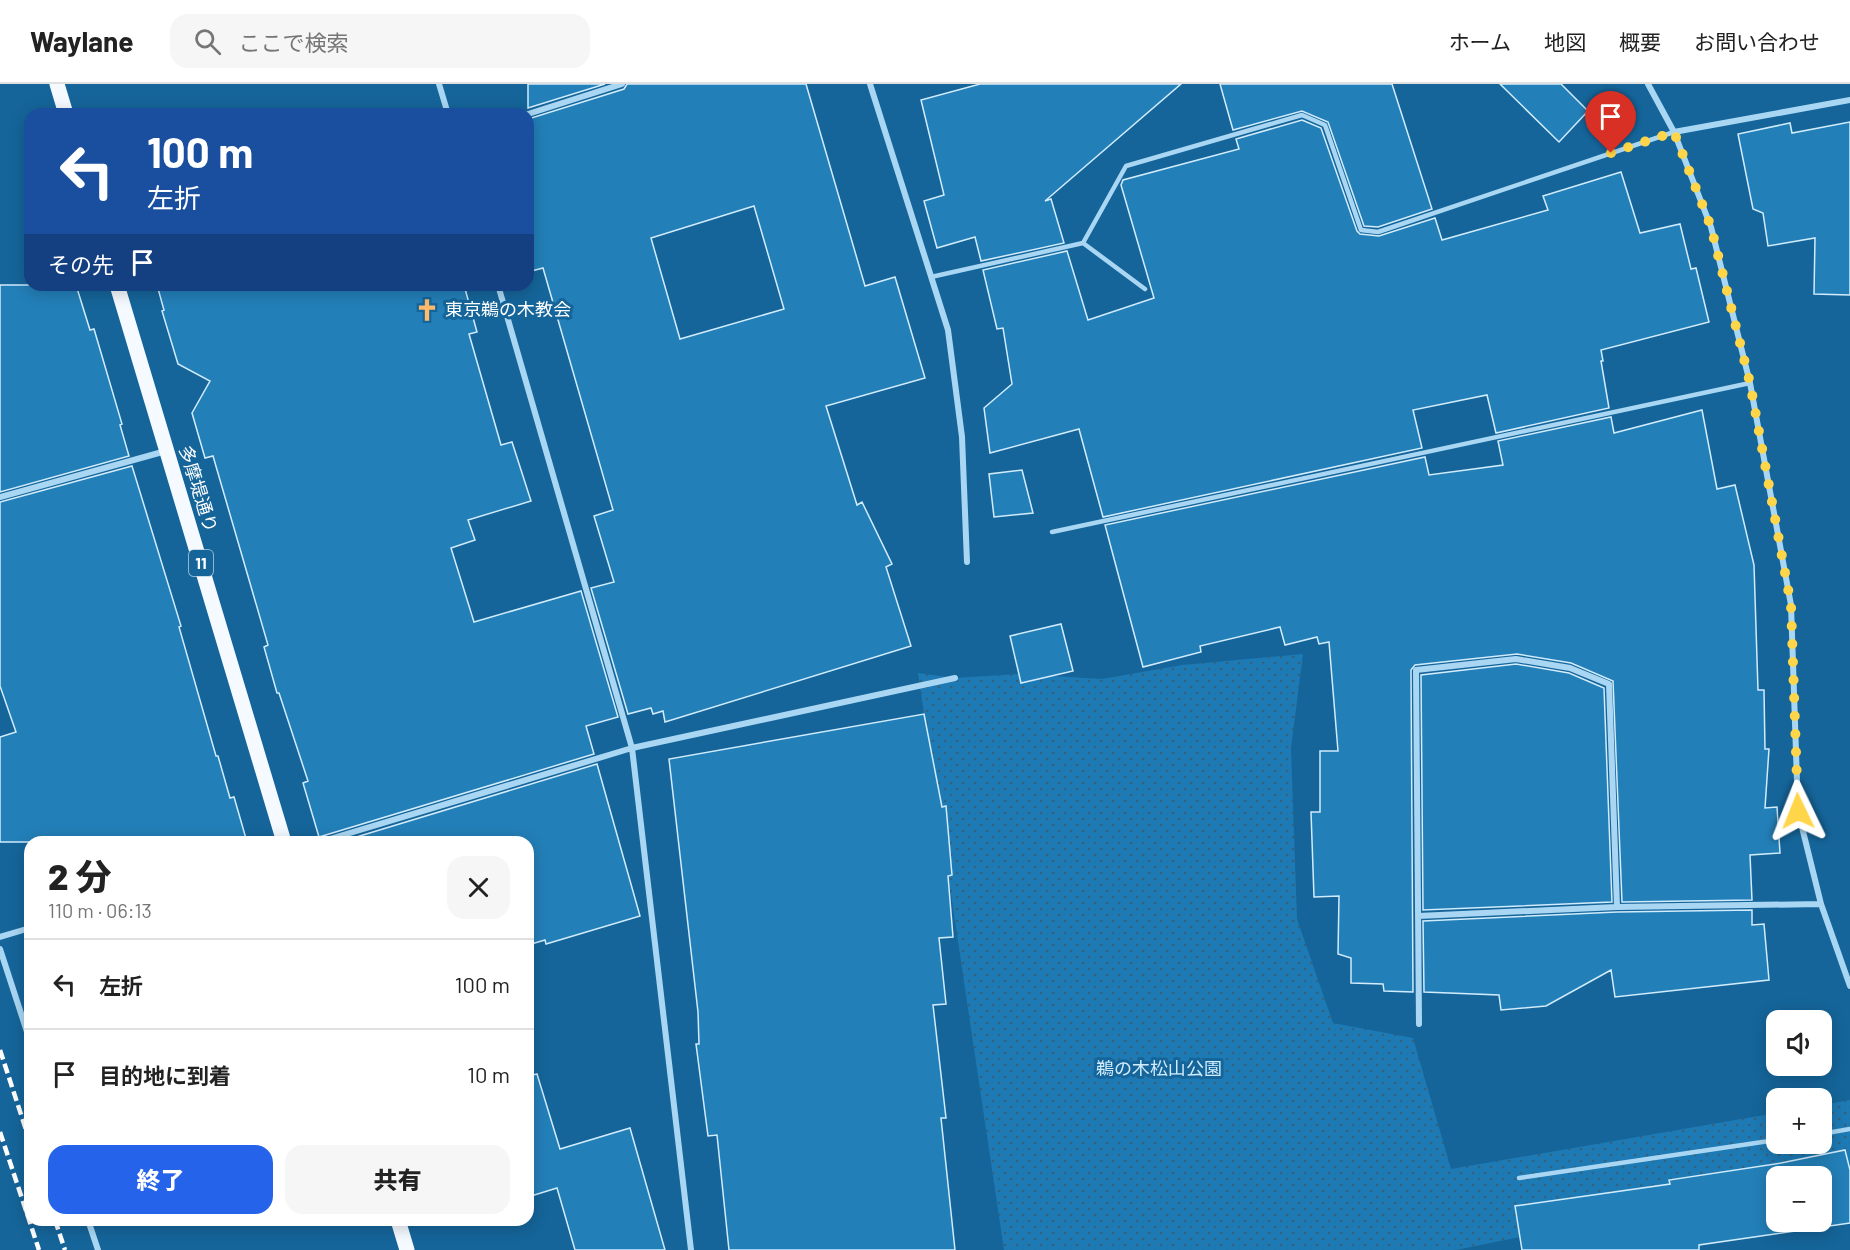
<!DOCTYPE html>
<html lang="ja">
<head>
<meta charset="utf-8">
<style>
	:root { --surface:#fff; --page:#f6f6f6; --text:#222; --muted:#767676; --line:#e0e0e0; --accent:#2563eb }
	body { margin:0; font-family:Barlow,"Noto Sans JP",sans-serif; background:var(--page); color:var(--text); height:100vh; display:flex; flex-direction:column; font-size:22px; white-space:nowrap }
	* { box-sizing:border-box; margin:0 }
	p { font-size:20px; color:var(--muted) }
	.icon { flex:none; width:33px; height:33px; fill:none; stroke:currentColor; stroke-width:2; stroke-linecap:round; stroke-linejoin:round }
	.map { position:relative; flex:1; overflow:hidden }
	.details { position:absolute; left:24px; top:752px; width:510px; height:390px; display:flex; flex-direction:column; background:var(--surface); border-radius:18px; box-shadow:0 3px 15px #0003 }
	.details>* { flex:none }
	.banner { position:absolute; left:24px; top:24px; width:510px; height:183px; border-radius:18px; box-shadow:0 3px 15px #0003; background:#1a4fa0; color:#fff; overflow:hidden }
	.fabs { position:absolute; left:1766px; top:926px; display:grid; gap:12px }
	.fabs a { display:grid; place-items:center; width:66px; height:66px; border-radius:12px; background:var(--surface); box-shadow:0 3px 15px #0003; font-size:30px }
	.pin { position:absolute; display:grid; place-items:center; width:51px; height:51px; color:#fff; margin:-62px -26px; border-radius:50% 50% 50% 0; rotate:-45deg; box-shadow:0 0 6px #0007 }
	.pin .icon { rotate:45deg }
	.me { position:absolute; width:66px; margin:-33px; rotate:358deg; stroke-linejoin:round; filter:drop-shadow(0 0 4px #0008) }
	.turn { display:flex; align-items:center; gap:21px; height:126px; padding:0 24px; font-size:27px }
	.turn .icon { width:78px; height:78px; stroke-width:2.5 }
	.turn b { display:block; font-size:42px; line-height:51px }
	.then { display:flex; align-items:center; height:57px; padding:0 24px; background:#0003; gap:12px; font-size:22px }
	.round { display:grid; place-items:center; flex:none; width:63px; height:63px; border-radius:18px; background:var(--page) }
	.head { display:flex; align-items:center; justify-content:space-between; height:102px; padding:0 24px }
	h1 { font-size:36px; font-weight:800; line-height:45px }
	.primary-button { display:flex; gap:12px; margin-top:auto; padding:12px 24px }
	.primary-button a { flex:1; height:69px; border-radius:18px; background:var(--accent); color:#fff; font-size:24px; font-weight:800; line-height:69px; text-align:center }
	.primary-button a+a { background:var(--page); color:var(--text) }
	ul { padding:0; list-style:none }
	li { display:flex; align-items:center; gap:18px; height:90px; padding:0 24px; border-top:2px solid var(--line) }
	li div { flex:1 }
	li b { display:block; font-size:22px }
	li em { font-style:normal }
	header { display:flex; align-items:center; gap:36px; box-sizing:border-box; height:84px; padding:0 30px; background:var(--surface); border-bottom:2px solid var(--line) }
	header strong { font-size:28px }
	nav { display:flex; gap:33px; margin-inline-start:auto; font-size:21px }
	.search { width:420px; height:54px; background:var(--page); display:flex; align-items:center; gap:15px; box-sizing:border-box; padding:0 21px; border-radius:18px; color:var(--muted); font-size:22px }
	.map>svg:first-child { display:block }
</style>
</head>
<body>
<header>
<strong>Waylane</strong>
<div class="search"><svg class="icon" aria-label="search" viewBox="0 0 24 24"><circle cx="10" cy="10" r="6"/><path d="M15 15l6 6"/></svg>ここで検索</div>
<nav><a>ホーム</a><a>地図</a><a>概要</a><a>お問い合わせ</a></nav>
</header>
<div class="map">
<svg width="1850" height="1166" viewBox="0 0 1850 1166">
	<defs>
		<pattern id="grass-dots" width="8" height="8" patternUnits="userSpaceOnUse" patternTransform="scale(1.5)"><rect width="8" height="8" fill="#1d7ab4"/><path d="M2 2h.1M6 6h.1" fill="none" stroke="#346380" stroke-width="1.8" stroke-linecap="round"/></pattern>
	</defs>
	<rect width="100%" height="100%" fill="#15659a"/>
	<path fill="url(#grass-dots)" d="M1303,570l-12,94 6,171 36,104 80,15 38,131 325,-56v30h45v-38l29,-5v70l-32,6h-42v9l-320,65h-452l-86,-577 37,5 63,-4 84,5 80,-14z"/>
	<path fill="#237fb8" stroke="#d1ecfd" stroke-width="1.5" fill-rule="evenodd" d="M528,0h77l-77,24z
		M627,0h179l59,202 30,-9 30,101 -99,28 31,99 5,-3 30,62 -6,3 25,79 -246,76 -2,-11 -10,3 -2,-6 -23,6 -37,-126 23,-6 -20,-66 19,-6 -70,-242 -15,4v-153l96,-30zM754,122l30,103 -104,30 -29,-101z
		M980,0h201l-136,117 6,-2 13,44 -83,18 -6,-24 -38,11 -13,-47 20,-6 -23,-95z
		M1220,0h172l40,125 -54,18 -14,-1 -36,-104 -26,-11 -69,19z
		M1500,0h61l27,27 -29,31z
		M1302,36l19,8 36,103 3,3 19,2 56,-18 7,22 106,-30 -5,-14 78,-24 19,61 40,-9 11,45 5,-1 13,54 -108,28 2,11h-2l8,47 -113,25 -9,-38 -74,15 9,38 -319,69 -24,-88 -89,24 -6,-45 28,-24 -9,-56 -6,1 -14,-59 84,-19 21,69 66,-22 -33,-113 2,-5 116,-31 -3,-10z
		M1850,38v173l-36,-1 1,-56 -47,8 -5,-33 -10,-4 -15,-75 52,-11 2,10z
		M0,201h76l14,45 4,-1 28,95 -2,1 9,31 -129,36z
		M157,201h307l13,47 -8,2 32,111 11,-3 19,59 -63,19 7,20 -24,8 23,74 107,-31 37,126 -32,9 8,28 -275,83 -16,-54 5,-2 -29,-88h-2l-13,-46 4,-2 -55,-189 -8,2 -13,-45 18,-32 -32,-17 -16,-53 2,-1z
		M1702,326l15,79 18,-4 19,80 4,125h6l1,59h4l-4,59 12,-1 3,46 -30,2 2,45 -130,2 -9,-221 -42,-18 -54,-9 -102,11 -4,5 2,322 -29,-1 -1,-7 -32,-1v-25l-13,-4 1,-58 -25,1 -3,-85h9v-61h18l-9,-109 -10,2 -2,-7 -32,8 -5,-18 -80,19 1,6 -58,15 -38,-142 320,-68 4,18 74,-10 -5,-24 113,-24 3,16z
		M132,382l49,160 -2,1 37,129h2l12,42 4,-1 13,45h-247v-105l16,-5 -16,-46v-184z
		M1022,386l11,43 -39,4 -5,-43z
		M1061,540l12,47 -52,12 -11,-47z
		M1516,580l53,9 35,15 8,214 -189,8 -2,-235z
		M924,630l18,93 4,-1 6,69 -4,1 5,61 -14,1 7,66 -13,1 13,113h-5l14,132h-226l-12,-115 -9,1 -12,-92h3l-1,-32 -29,-253z
		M597,680l43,152 -94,28 -1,-4 -17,5v-103h-188z
		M1752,826v15l12,-1 5,56 -154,17 -4,-27 -65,36 -45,4 -2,-15 -75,-3 -1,-71 194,-9z
		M537,990l23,75 70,-21 35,122h-90l-18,-62 -29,9v-121z
		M1845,1066l5,20v53l-151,22v5h-177l-7,-44 155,-22 -1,-4 112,-17zM1776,1092h45v45h-45z"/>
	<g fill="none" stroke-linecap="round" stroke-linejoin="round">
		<path stroke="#a9d7f3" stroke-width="4.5" d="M1083,159l62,46
			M931,193l152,-34 43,-77 176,-51 23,10 36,105 17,2 296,-100
			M1052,448l698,-149
			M1821,1050l29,-5
			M1519,1094l257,-38"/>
		<path stroke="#a9d7f3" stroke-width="6" d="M439,0l9,30
			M870,0l78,246 14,107 5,125
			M1648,0l26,48 37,95 39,156 41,222 7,206 23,93 29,82
			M528,30l94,-30
			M1674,48l176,-32
			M498,201l134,463 59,502
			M0,413l166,-46
			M320,758l312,-94 323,-70
			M1418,832l199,-9 204,-3
			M0,853l30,-9
			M0,865l30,92
			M1419,940l-3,-354 100,-11 54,9 39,16 8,223
			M88,1136l10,30"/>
		<path stroke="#f4faff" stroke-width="15" d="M57,0l9,30
			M117,201l167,557
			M398,1136l9,30"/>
		<path stroke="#fff" stroke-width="4.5" stroke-dasharray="10 4.5" stroke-linecap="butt" d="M0,966l30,92
			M0,1048l39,118
			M55,1136l10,30"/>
	</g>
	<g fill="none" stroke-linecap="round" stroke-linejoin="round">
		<path stroke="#ffd54a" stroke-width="10" stroke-dasharray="0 18" d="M1611,69l63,-21 37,95 39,156 41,222 7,206"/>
	</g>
	<defs>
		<g id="church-bare" transform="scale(1.8)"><path d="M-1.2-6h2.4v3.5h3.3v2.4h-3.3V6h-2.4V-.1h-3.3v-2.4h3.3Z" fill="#ffbb6a" stroke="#15659a" stroke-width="2.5" paint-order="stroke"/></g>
	</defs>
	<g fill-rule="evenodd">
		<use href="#church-bare" x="427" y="226"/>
	</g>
	<g text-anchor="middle" stroke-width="6" stroke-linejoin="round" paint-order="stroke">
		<rect fill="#15659a" stroke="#b9d1e1" stroke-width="1.5" x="189" y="466" width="24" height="26" rx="4.5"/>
		<g font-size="16" font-weight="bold" fill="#fff">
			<text x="201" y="485">11</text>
		</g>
		<g font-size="18" fill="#fff" stroke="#15659a" text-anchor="start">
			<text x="445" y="232">東京鵜の木教会</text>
		</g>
		<g font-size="18" fill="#fff" stroke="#15659a">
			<text transform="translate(198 405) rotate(73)" y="6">多摩堤通り</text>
		</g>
		<g font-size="18" fill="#d1ecfd" stroke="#15659a">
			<text x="1159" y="991">鵜の木松山公園</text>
		</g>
	</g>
</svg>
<div class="fabs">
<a><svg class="icon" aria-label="sound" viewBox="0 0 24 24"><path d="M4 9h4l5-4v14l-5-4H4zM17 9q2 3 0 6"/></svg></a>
<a>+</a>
<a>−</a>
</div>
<div class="pin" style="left:1611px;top:69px;background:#d93025"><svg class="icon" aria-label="arrive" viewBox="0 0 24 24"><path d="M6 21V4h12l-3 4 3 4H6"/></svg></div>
<svg class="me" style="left:1798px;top:727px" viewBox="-20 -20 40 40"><path d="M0-17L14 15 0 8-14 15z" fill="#ffd54a" stroke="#fff" stroke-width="4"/></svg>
<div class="banner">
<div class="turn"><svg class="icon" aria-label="left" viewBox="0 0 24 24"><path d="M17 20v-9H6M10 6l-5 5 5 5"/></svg><div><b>100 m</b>左折</div></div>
<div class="then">その先<svg class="icon" aria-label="arrive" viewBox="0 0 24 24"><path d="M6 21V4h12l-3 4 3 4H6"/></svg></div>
</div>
<section class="details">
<div class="head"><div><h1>2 分</h1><p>110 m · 06:13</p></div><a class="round"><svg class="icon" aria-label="close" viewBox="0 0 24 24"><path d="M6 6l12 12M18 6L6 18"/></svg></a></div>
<ul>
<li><svg class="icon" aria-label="left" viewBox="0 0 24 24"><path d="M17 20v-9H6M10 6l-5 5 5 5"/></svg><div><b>左折</b></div><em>100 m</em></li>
<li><svg class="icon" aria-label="arrive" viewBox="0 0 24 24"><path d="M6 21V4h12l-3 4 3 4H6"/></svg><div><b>目的地に到着</b></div><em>10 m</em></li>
</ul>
<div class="primary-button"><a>終了</a><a>共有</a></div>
</section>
</div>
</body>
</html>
